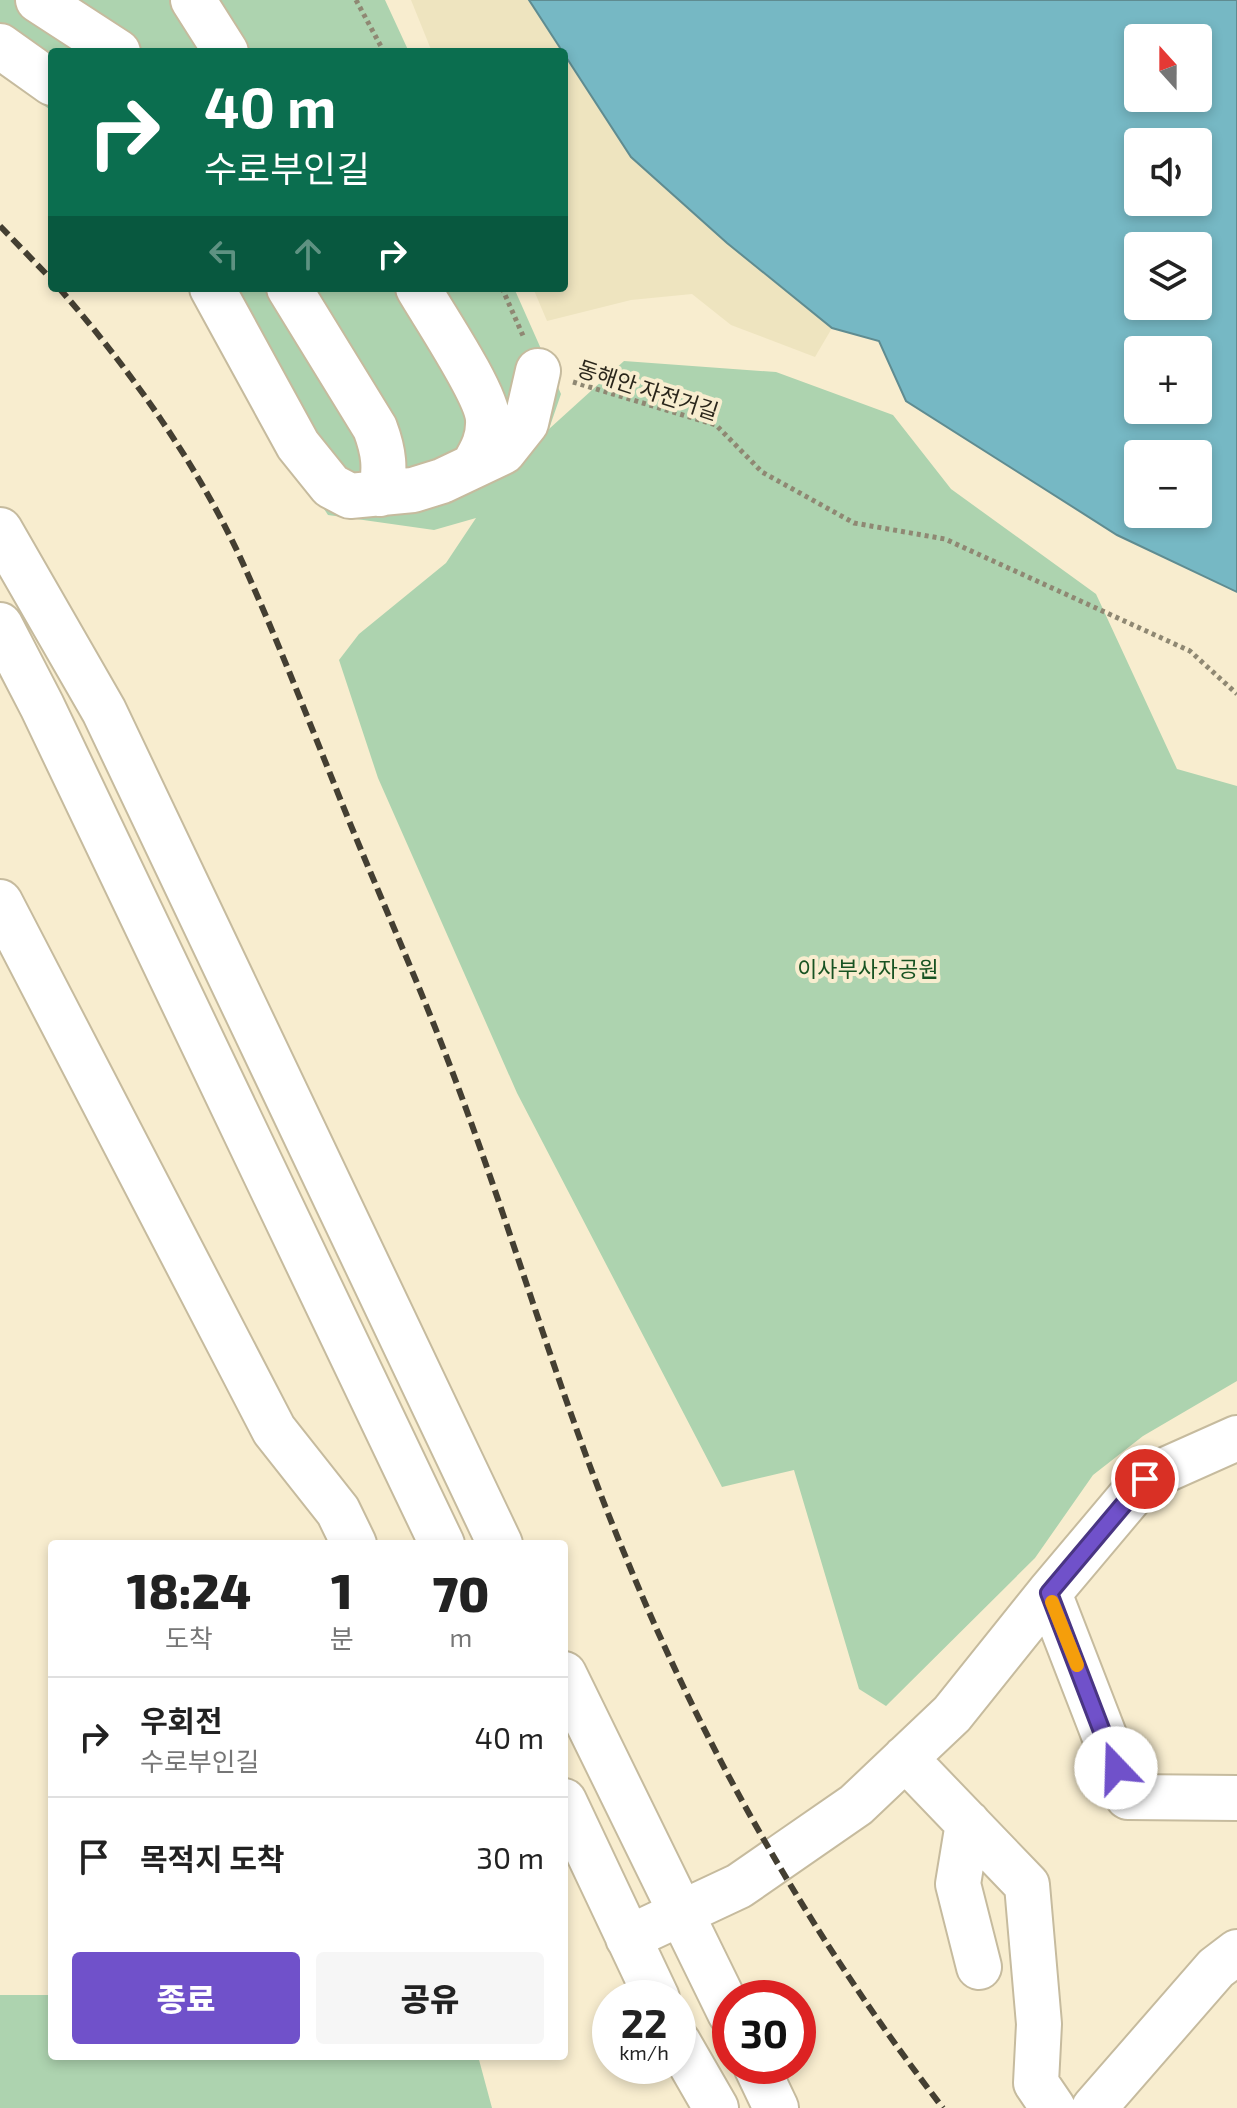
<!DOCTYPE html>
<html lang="ko">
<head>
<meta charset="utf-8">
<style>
	:root { --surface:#fff; --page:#f6f6f6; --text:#222; --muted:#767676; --line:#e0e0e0; --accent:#7051ca }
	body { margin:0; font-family:"Exo 2","Noto Sans KR",sans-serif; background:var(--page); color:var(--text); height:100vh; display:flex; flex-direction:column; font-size:30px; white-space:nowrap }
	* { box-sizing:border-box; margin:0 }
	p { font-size:26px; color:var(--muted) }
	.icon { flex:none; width:44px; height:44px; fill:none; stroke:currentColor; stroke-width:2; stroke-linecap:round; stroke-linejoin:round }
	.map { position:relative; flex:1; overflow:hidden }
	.drawer { position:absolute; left:48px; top:1540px; width:520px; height:520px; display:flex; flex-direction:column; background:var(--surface); border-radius:8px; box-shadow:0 4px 12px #0003 }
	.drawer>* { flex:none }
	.hud { position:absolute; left:48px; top:48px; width:520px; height:244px; border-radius:8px; box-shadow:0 4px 12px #0003; background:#0b6e4f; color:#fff; overflow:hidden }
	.needle { width:52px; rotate:339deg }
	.fabs { position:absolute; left:1124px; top:24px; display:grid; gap:16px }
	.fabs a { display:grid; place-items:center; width:88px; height:88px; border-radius:8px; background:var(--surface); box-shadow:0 4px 12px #0003; font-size:40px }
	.speed { position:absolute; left:592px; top:1980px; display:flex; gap:16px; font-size:40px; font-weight:700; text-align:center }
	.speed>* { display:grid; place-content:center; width:104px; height:104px; border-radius:50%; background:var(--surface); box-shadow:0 4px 12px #0003; line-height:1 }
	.speed small { font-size:20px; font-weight:400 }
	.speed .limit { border:12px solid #d22; background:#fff; color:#111 }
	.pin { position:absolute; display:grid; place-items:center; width:68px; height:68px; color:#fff; margin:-34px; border:4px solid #fff; border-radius:50%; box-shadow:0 2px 8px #0007 }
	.me { position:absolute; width:88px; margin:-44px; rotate:339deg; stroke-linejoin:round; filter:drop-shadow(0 0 6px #0008) }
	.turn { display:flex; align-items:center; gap:28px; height:168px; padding:0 24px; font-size:36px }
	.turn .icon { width:104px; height:104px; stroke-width:2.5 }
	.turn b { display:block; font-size:56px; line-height:68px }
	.lanes { display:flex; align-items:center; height:76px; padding:0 24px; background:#0003; justify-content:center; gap:40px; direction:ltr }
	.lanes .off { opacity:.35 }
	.eta { display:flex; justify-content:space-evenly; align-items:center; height:136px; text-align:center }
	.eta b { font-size:48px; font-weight:800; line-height:56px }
	.primary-button { display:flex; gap:16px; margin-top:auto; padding:16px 24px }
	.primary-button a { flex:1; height:92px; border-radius:8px; background:var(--accent); color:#fff; font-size:32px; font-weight:800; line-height:92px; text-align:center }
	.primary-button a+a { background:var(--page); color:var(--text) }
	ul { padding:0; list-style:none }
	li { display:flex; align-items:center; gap:24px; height:120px; padding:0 24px; border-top:2px solid var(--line) }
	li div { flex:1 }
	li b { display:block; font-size:30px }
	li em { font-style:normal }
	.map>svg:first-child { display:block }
</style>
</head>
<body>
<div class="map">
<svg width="1237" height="2108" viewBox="0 0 1237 2108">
	<rect width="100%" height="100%" fill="#f8edcf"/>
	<path fill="#add3af" d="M0,0h385l24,52h-357v59l-52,-36z
		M191,288h323l47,106 -12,35 75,-68 152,11 117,43 58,74 145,105 81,175 60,17v595l-94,55 -50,39 -58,83 -149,148 -27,-17 -65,-219 -72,17 -205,-394 -139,-315 -39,-118 20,-26 87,-71 30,-45 -42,12 -106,-15 -37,-56z
		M0,1995h52v61h426l14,52h-492z"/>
	<path fill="#eee4bf" d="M411,0h118l33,52h-130z
		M564,56l67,101 96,86 105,85 -17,29 -84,-32 -39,-31 -61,6 -84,21 -14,-33h31z"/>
	<path fill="#76b8c4" stroke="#5f8c91" stroke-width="2" fill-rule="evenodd" d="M529,0h708v592l-120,-57 -211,-134 -27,-60 -47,-13 -105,-85 -96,-86zM1138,38h60v60h-60zM1198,142v60h-60v-60zM1198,246v60h-60v-60zM1138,350h60v60h-60zM1138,454h60v60h-60z"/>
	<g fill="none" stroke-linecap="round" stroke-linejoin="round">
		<g stroke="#c6bb9e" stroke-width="48">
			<path id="minor" d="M38,0l80,52
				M193,0l33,52
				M0,46l52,37
				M212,288l86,157 33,41 19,10 63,-6 29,-9 61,-29 23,-29 12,-52
				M289,288l86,140c9,24 11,41 5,66
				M418,288c15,26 69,106 70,132 1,18 -6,31 -15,46
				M0,530l104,181 396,833
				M0,625l42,81 400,838
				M0,902l274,528 64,81 16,33
				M1237,1438l-92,41 -96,114 79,204 109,1
				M564,1674l166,339
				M905,1758l122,127 12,139 -3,59 17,25
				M564,1801l93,197
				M968,1823l-10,61 21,83
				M628,1938l111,-52 117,-81 96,-91 97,-121
				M678,2042l38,66
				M756,2066l20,42
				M1094,2108l122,-140 21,-16"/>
		</g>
		<path stroke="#8f8873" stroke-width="5" stroke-dasharray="4 4" stroke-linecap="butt" d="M356,0l28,52
			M502,288l22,50
			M573,382l143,43 46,47 92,51 91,16 245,112 47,43"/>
		<use href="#minor" stroke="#fff" stroke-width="44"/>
		<path stroke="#443f32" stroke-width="6" stroke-dasharray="12 6" stroke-linecap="butt" d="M0,226l52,54
			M59,288c71,81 142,181 186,280 39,87 73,177 109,265 34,82 70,163 101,246 60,159 106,324 172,481 80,195 187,381 316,548"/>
	</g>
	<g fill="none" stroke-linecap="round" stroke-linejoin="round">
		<g stroke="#493583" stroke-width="20">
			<path id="route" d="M1116,1768l-67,-175 96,-114"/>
		</g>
		<use href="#route" stroke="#7051ca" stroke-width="14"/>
		<path stroke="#f59e0b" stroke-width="14" d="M1052,1602l25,63"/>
	</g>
	<g text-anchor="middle" stroke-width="8" stroke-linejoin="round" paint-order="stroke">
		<g font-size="22" fill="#2a261b" stroke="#f8edcf">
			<text transform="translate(648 390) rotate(18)" y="8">동해안 자전거길</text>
		</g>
		<g font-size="22" fill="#185322" stroke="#f8edcf">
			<text x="868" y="977">이사부사자공원</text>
		</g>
	</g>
</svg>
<div class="fabs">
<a><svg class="needle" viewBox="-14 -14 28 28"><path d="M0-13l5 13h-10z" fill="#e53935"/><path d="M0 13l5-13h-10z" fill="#767676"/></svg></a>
<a><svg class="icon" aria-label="sound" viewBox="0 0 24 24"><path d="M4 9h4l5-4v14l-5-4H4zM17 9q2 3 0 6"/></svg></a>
<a><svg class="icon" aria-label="layers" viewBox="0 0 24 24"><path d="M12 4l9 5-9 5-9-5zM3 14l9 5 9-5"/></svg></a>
<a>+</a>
<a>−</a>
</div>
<div class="speed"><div>22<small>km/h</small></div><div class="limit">30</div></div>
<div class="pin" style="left:1145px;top:1479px;background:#d93025"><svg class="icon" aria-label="arrive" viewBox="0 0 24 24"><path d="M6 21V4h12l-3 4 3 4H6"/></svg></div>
<svg class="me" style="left:1116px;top:1768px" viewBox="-20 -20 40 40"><circle r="19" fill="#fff"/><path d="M0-13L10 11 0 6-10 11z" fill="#7051ca"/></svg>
<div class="hud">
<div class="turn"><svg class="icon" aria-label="right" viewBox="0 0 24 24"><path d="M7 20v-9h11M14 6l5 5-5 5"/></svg><div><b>40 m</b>수로부인길</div></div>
<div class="lanes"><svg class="icon off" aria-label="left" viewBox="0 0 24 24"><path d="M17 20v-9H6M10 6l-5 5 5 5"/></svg><svg class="icon off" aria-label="ahead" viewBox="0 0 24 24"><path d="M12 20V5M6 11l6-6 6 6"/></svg><svg class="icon" aria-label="right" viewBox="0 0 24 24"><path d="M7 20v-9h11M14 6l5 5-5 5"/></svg></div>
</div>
<section class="drawer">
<div class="eta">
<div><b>18:24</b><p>도착</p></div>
<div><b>1</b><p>분</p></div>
<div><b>70</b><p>m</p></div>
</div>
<ul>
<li><svg class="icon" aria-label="right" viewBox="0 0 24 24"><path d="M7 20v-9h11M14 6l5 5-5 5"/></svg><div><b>우회전</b><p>수로부인길</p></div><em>40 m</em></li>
<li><svg class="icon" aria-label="arrive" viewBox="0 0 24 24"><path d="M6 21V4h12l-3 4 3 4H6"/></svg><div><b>목적지 도착</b></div><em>30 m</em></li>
</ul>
<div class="primary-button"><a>종료</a><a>공유</a></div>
</section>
</div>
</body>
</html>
